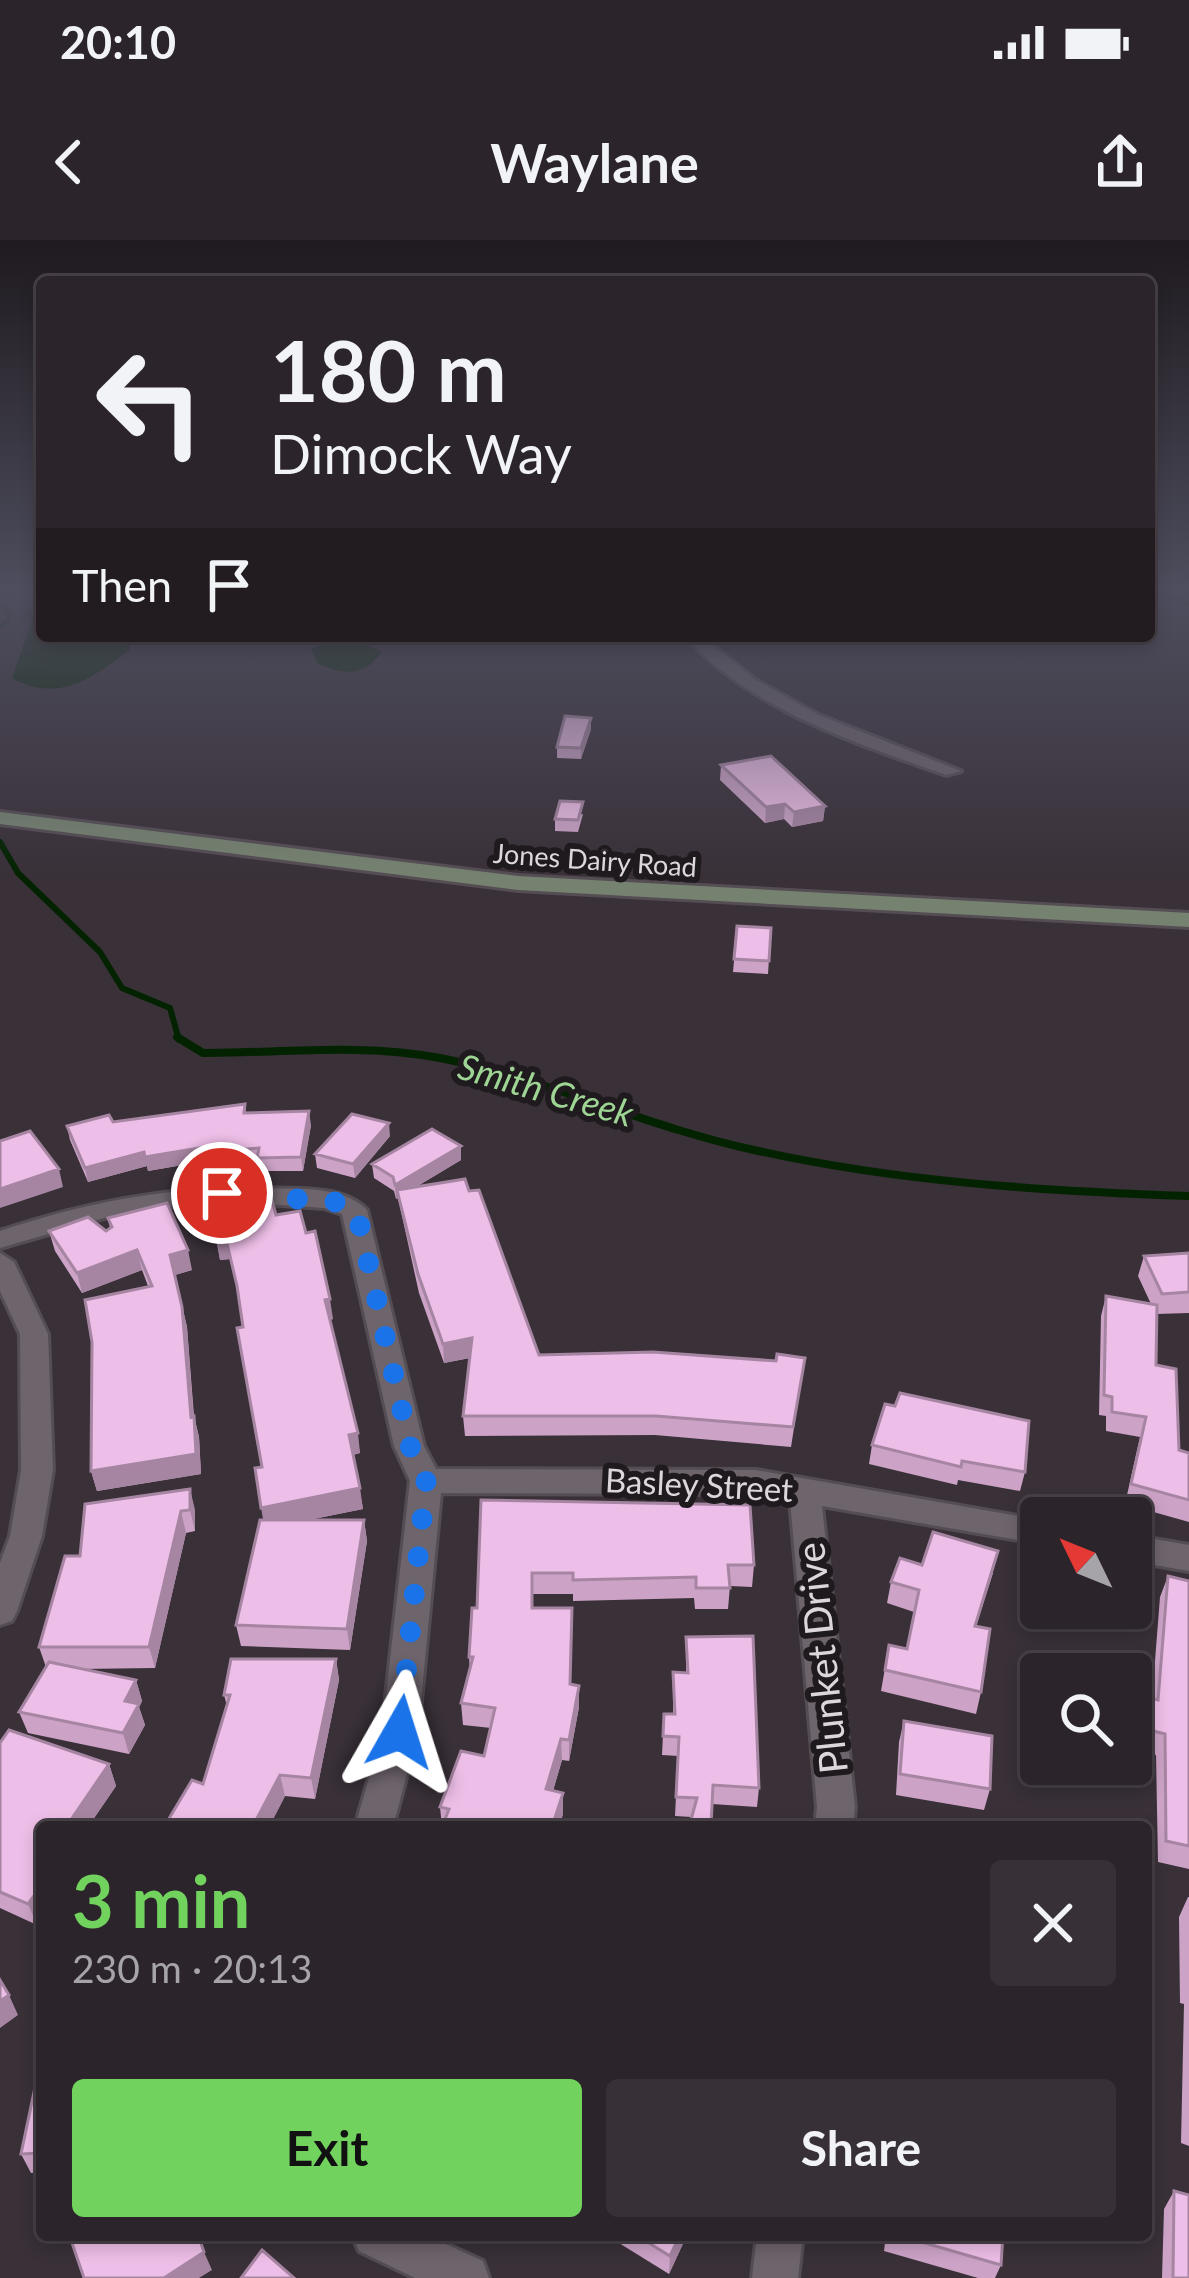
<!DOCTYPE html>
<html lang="en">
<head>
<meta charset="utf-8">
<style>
	:root { --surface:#2b242a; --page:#373036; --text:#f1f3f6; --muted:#a6a4a8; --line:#474147; --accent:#71d25e }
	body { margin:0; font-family:Lato,sans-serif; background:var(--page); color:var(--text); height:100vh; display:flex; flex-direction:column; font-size:45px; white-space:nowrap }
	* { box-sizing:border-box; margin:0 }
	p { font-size:39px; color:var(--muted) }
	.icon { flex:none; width:66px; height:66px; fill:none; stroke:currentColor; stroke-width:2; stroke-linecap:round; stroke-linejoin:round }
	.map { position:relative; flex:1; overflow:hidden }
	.sheet { position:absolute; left:36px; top:1581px; width:1116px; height:420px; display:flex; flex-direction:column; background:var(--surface); border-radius:12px; box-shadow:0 6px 18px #0003,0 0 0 3px var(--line) }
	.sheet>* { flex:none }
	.banner { position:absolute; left:36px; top:36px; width:1119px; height:366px; border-radius:12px; box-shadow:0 6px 18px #0003,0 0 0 3px var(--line); background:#2b242a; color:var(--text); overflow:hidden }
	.needle { width:78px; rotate:313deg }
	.fabs { position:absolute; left:1020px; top:1257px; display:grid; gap:24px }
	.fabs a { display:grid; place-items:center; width:132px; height:132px; border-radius:12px; background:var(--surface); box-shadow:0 6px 18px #0003,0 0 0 3px var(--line); font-size:60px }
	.pin { position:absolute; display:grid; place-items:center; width:102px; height:102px; color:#fff; margin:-51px; border:6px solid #fff; border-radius:50%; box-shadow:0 3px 12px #0007 }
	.me { position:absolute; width:132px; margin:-66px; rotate:6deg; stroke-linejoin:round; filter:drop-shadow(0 0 9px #0008) }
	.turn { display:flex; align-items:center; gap:42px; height:252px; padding:0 36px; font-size:54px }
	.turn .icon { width:156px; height:156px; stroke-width:2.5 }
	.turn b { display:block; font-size:84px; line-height:102px }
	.then { display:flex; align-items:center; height:114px; padding:0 36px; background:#0003; gap:24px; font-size:45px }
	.round { display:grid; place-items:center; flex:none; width:126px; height:126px; border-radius:12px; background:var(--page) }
	.overview { display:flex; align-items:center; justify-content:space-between; height:204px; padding:0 36px }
	h1 { font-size:72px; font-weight:700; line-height:90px; color:var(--accent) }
	.action { display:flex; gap:24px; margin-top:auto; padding:24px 36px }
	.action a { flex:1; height:138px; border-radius:12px; background:var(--accent); color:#111; font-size:48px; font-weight:700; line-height:138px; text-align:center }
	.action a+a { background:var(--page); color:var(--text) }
	.status { display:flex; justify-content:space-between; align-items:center; height:84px; padding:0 60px; background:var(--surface); direction:ltr }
	.status svg { height:33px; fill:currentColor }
	header { display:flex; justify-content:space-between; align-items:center; height:156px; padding:0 36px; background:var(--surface); font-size:54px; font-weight:700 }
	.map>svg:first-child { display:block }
</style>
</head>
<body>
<div class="status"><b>20:10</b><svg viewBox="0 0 49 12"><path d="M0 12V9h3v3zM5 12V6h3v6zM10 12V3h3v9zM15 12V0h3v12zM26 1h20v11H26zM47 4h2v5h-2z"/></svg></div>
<header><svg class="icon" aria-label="back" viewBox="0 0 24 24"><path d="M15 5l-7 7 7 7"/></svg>Waylane<svg class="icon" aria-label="share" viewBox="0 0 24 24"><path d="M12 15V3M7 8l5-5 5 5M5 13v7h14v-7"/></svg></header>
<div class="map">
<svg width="1189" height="2038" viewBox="0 0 1189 2038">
	<rect width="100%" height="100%" fill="#393038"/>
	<path fill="#032300" d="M42,364v32h87l1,14c-38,28 -71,54 -118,28l20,-57 -7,-10z
		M337,399l24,3 21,10c-18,25 -38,23 -64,12l-7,-15z"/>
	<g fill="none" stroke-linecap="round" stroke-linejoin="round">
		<path stroke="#032300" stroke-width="4.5" d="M1160,353l29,11
			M0,363l10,8 -2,10 -8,6"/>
		<path stroke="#032300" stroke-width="6" d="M0,602l18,31 82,79 22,36 48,20 9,32"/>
		<path stroke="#032300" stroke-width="8" d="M177,797l26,16c77,0 161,-10 237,5 107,21 207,69 314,92 143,32 289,41 435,46"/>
		<g stroke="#554d54" stroke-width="6">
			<path id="street" d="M685,396h16l55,44 63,35 142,56 -15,4c-92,-33 -193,-64 -261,-139z
				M253,948c34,2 89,-5 114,22l57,236 12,23 320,1 285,50v24l-219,-38 33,301 -2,20h-38l2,-20 -27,-307 -34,-6 -315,-1 -23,239 -25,95h-38l27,-95 28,-251 -16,-35 -52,-232 -18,-6 -71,-5 -74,3 -72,11 -107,31v-17c83,-28 165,-44 253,-43z
				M0,1013l14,9 34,72 5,136 -11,66 -25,75 -5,10 -12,4v-62l10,-27 11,-66 -1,-136 -20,-43z
				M1131,1295l58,10v26l-58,-10z
				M352,1995h74l57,26 6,17h-74l-56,-27z
				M757,1995h46l-5,43h-46z"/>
		</g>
		<g stroke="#554d54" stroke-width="6">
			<path id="secondary" d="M0,572l518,64 671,37v14l-671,-37 -518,-66z"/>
		</g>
		<use href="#street" fill="#6e646c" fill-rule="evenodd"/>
		<use href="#secondary" fill="#768270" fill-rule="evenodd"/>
	</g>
	<path fill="#cca3c7" d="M591,489l-10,30 -24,-1v-11z
		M721,525l104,41 -2,15 -31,6 -8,-8 -19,4 -45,-43z
		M583,574l-5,18 -23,-1v-12z
		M737,686l34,2 -3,46 -35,-2z
		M245,864l1,9 65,12 -8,46h-44l-1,-9 -57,5 -1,-5 -52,9 -1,-5 -59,16 -18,-42 -3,-14 46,-4z
		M390,896l-35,42 -38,-10 -2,-14z
		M461,906v14l-45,27 123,168 263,22 -11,70 -136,-12 -190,1 -2,-20 7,-58 -26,5 -25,-70 -21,-95 -2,1 -2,-8 -20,-13 -2,-14z
		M211,972l65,3 57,104 -3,1 30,133 -7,2 10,54 -55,11h56l3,21 -17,109 -109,-4 -5,-21 27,-105 -1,-53 -23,-169 -9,-39 -10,1z
		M108,978l84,52 -17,5 12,52 7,89 5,21 2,37 -104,17 -6,-20 57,-185 -6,-16 -60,23 -27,-42 -6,-20h57l4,-3z
		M1189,1013v60l-33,1v51l23,85 10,3v69l-64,-18 15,-67 -34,-6v-15l-7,-1 2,-99 5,-20 45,8 -13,-28 6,-20z
		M872,1205l153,27 -5,19 -62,-11 -1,5 -88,-21z
		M481,1260l273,65 -2,22 -22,-1 -2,23h-33l-1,-11 -121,3v-7h-40v14l38,77 8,1v21l-10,54 -7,-1 -9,31 10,2v21l-4,13h-117l-2,-20 44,-51 7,-28 -28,-3 -2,-22 9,-32 -1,-14 8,-49z
		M85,1264l110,6v21l-9,2 -31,135 -74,1 55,11 6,21 -3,6 6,18 -16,29 -101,-21 -9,-21 27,-45 -7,-20 41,-91z
		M922,1325l71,8 -17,53 5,66 -5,22 -95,-23 8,-46 18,4 7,-37 -27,-9 4,-21z
		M1168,1336l21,5v288l-31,-7 -2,-107 -22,-6 4,-31 7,-21 7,2 8,-102z
		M686,1397l73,151 -2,19 -45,-3 -21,13 -16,-1 3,-60 -16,-1 2,-41h9v-42l13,1z
		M336,1419l3,21 -24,119 -30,-3 -16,31h-105l39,-43 24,-78 -3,-11z
		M904,1481l86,68 -6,21 -88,-15 3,-53z
		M0,1503l109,21 7,22 -28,41h-46l-5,98 -37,-17z
		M1188,1657h1v249l-8,-3 3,-139 -4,-1 -1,-86z
		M42,1833v99l-11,1 -10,-19z
		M1174,1951l15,87h-27l2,-69z
		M606,1995h81l-18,39z
		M886,1995h117l-2,30 -6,13h-17l-94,-27z"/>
	<path fill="#a685a2" d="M591,478v11l-10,30v-11z
		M785,564l-1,15 -19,4 1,-16z
		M825,566l-2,15 -31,6 2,-15z
		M309,871l2,14 -8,46 -2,-14z
		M389,883l1,13 -35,42 -2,-14z
		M461,906v14l-62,37 -2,-7 1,8 -2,1 -1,-14z
		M199,908l1,14 -52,9 -1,-5 -59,16 -3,-14 59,-16z
		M59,929l4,18 -63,21v-19z
		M226,999l4,20 -10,1 -3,-20z
		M137,1010l5,20 -60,23 -5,-20z
		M188,1010l4,20 -17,5 -5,-20z
		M330,1059l3,20 -6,1 -2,-20z
		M182,1067l5,20 8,110 -4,-20z
		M472,1098l2,19 -30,6 -1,-19z
		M194,1176l5,21 2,37 -104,17 -6,-20z
		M358,1193l2,20 -8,2 -3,-20z
		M360,1248l3,21 -98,20 -4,-21z
		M190,1249l5,21v21l-5,-21z
		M181,1271l5,22 -31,135 -6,-21z
		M364,1280l3,21 -17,109 -3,-21z
		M336,1419l3,21 -24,119 -4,-21z
		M136,1440l6,21 -3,6 6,18 -16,29 -6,-21 2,-32z
		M579,1446v21l-10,54v-21z
		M561,1499l1,21 -15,50 -1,-21z
		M109,1524l7,22 -28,41h-22z
		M280,1535l5,21 -16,31h-14l-1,-3z
		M563,1553v21l-4,13h-7z
		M42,1645v32l-5,8 -9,-21z
		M9,1755l9,20 -18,13v-27z
		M680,1995h7l-18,39 1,-18z
		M204,2012l8,18 -13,8h-35z"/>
	<path fill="#edbee7" stroke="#a685a2" stroke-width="3" d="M565,476l26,2 -10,30 -24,-1z
		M771,516l54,50 -31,6 -9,-8 -19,3 -45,-42z
		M560,561l23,1 -5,18 -23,-1z
		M737,686l34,2 -2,33 -35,-2z
		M245,864l-1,9 65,-2 -8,46 -44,1 2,-10 -60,5v-5l-54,9 -1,-5 -59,16 -18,-42 42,-11 4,7z
		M352,874l37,9 -36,41 -38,-10z
		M432,889l29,17 -66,39 -2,-8 -21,-13z
		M30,891l29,38 -59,20v-48z
		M465,939l4,12 10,-1 60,165 114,-3 123,9 1,-7 28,4 -12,69 -137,-11h-193l9,-78 -29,6 -25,-70 -21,-84z
		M272,961l4,14 24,-4 6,22 9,-2 15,68 -5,1 33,133 -9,2 11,53 -99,20 -6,-40 7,-1 -25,-139 6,-1 -6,-41 -11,-47 -9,1 -6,-28z
		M167,963l21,47 -18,5 12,52 9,110 3,-1 2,38 -105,17 1,-129 -7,-42 67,-14 -15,-36 -60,23 -28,-42 39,-14 18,14 6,-4 -4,-9z
		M1189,1013v39l-27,2 -18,-38z
		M1106,1056l51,9 -1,60 20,4 3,81 10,3v47l-58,-16 15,-67 -34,-5v-15l-8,-2z
		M900,1153l129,28 -4,51 -63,-11 -1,6 -89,-22 13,-41 10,2z
		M190,1249v21l-9,1 -32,136h-110l26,-91h15l5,-52z
		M481,1260l269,5 4,60h-26l2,23h-34v-11l-123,3v-7h-41v35h40l-2,76 9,2 -10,54 -8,-1 -15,50 17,4 -11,34h-110l7,-18 -9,-2 21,-56 23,5 11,-48 -34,-5 12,-46h-4l3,-49h5z
		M260,1280h104l-17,109 -111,-4z
		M933,1292l65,19 -23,75 15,3 -9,63 -96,-22 4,-25 18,4 12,-59 -28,-8 9,-24 22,7z
		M1168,1336l21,5v265l-23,-5 -1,-107 -23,-6 3,-31 13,3z
		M753,1396l6,152 -46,-3 -2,41 3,1h-25l8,-29 -21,-1 3,-60 -16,-1 1,-22h11l-2,-42 15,1 -2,-36z
		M231,1419h105l-25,119 -31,-3 -26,49 9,3h-99l28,-47 11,4 27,-89h-6z
		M49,1422l87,18 -11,21 14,3 -16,29 -104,-21z
		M904,1481l88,15 -2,53 -90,-15z
		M9,1490l100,34 -43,63h-24v58l-14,19 -28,-12v-149z
		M0,1740l9,15 -9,6z
		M38,1833h4v80l-21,1z
		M1174,1951l15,4v83h-16z
		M79,1995h119l6,17 -40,26h-80l-13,-38z
		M636,1995h44l-10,21z
		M897,1995h106l-2,30z
		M262,2010l32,28h-53z"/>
	<linearGradient id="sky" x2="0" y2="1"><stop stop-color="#1f1a1f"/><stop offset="0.55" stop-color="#4e4e5e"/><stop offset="1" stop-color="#4e4e5e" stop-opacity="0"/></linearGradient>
	<rect width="1189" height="638" fill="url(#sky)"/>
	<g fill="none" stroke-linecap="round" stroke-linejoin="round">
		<path stroke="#1a73e8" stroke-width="21" stroke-dasharray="0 37.8" d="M222,953l114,9 11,3 11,12 52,229 16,35 -26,251"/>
	</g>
	<g text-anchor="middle" stroke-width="12" stroke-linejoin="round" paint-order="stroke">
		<g font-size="27" fill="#ddd7dc" stroke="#1e1a1d">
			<text transform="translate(595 621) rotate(4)" y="9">Jones Dairy Road</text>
		</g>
		<g font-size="33" fill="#ddd7dc" stroke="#1e1a1d">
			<text transform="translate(699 1245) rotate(3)" y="12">Basley Street</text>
		</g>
		<g font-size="36" font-style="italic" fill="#9ed594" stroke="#1e1a1d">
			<text transform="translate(546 850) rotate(16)" y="13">Smith Creek</text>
		</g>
		<g font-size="39" fill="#ddd7dc" stroke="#1e1a1d">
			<text transform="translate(822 1418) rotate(-96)" y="14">Plunket Drive</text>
		</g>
	</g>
</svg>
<div class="fabs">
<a><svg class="needle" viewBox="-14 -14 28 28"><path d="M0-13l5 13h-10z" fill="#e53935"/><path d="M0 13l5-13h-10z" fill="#a6a4a8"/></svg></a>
<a><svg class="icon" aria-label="search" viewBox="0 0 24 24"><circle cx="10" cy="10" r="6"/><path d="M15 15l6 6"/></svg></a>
</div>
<div class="pin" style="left:222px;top:953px;background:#d93025"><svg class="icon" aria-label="arrive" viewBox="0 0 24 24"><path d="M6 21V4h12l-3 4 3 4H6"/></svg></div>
<svg class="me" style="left:400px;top:1492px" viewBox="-20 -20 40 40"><path d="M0-17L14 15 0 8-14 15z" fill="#1a73e8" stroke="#fff" stroke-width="4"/></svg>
<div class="banner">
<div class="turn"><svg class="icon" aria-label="left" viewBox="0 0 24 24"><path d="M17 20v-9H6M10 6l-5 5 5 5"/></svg><div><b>180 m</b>Dimock Way</div></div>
<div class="then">Then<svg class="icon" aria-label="arrive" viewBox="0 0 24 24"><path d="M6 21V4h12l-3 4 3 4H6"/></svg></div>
</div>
<section class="sheet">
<div class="overview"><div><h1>3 min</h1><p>230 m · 20:13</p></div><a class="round"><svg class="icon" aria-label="close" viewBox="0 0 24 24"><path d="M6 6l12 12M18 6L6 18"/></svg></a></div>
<div class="action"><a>Exit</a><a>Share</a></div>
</section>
</div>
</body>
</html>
